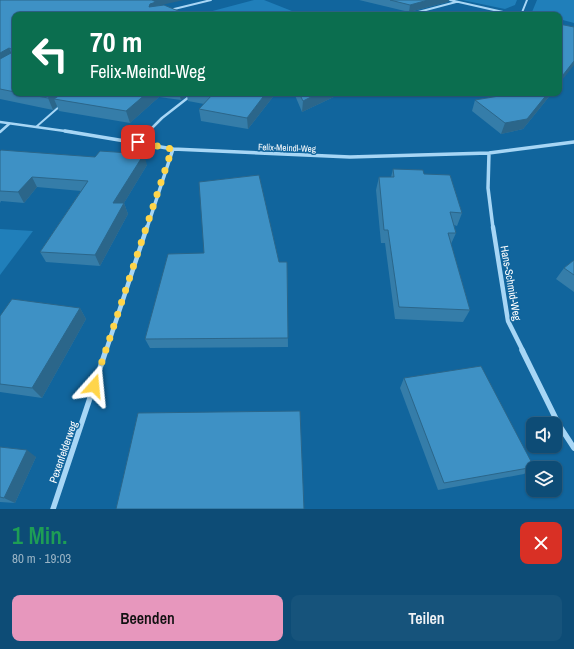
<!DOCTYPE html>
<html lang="de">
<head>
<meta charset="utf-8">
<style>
	:root { --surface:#0d4c76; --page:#16537b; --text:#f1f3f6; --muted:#9ab4c5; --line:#2d6388; --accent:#e797bd }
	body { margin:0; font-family:"Archivo Narrow",sans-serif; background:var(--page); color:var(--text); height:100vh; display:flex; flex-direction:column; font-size:15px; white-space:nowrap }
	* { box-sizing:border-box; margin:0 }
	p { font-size:13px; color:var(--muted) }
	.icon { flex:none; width:22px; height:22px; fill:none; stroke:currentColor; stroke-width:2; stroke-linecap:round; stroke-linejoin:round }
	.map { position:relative; height:509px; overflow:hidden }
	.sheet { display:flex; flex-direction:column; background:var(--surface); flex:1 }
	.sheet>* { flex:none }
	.banner { position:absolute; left:12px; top:12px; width:550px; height:84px; border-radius:8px; box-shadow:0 1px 3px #0004,0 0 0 1px var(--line); background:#0b6e4f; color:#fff; overflow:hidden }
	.fabs { position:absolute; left:526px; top:417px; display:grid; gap:8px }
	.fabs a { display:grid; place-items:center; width:36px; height:36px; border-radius:8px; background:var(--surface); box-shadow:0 1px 3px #0004,0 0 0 1px var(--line); font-size:20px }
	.pin { position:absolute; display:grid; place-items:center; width:34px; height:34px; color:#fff; margin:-17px; border-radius:8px; box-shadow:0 2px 6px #0006 }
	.me { position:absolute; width:44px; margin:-22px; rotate:18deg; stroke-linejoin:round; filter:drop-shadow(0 0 3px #0008) }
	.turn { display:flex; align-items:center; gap:14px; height:84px; padding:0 12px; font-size:18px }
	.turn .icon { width:52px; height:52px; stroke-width:2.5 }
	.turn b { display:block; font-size:28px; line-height:34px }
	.round { display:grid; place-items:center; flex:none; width:42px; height:42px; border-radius:8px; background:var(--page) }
	.summary { display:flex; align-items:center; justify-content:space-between; height:68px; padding:0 12px }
	h1 { font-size:24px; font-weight:600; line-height:30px; color:#1e9e55 }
	.primary-button { display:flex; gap:8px; margin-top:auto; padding:8px 12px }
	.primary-button a { flex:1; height:46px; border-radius:8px; background:var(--accent); color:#111; font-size:16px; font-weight:600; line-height:46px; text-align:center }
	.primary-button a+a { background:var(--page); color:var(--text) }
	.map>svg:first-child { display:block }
</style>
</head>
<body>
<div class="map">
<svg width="574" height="509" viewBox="0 0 574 509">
	<rect width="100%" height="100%" fill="#11659d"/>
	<path fill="#207fba" d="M254,0h10l38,15h-93l-4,-2z
		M462,0h55l-2,5 -10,4z
		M537,0h37v23l-15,-4v-4h-18l-9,-3z
		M0,229l33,2 -33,44z"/>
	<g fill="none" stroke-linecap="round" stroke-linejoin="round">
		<path stroke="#a7d6f5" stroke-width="2" d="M36,127l24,-21"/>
		<path stroke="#a7d6f5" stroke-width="2" d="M450,0l66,15
			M170,10l41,-10
			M407,15l49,-13
			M521,15l6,-15"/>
		<path stroke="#a7d6f5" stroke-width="2.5" d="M0,122l72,10
			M0,132l9,-8
			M148,132l14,-14 32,-25"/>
		<path stroke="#a7d6f5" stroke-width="3.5" d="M65,131l108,18 177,8 139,-4 85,-11
			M138,142l11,-11
			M489,153l-1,35 5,40
			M147,228l26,-79"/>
		<path stroke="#a7d6f5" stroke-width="4.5" d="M493,227l15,94 15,30
			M106,351l41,-124"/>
		<path stroke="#a7d6f5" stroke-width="5.5" d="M522,350l37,75 15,23
			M53,509l53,-159"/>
	</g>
	<path fill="#357da9" d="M0,0l15,15v78h261l-28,36 -47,-8 -2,-12 5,-5 -16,-3 -1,-5 -6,4 -22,-3 -29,26 -71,-12 -2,-5 -4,4 -53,-11z
		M359,0h90l-1,2 -39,10z
		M294,93h46v1l-38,18z
		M517,93h35l-29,36 -22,5 -29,-23 3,-11z
		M0,151l147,14 -23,38 4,11 -28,52 -54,-4 -6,-10 41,-61 -44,-4 -13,16 -23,-2 -1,2z
		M393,169l31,5 38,39 -5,13 -3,-1 2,8 -5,11 19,66 -7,12 -68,-3 -10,-76h-4l-5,-53 3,-13h12z
		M574,260v32l-18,-13 8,-11z
		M279,262h8l1,85 -138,1 -5,-9z
		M80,308l6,11 -44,79 -42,-6v-76z
		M404,378l130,89 -10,7 -86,16 -38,-102z
		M0,447l36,10 -21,46 -15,-1z"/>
	<path fill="#2b668a" d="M148,0h36l-27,6 -8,1z
		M428,0h21l-1,2 -39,10 1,-7z
		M9,48l5,11 -14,8v-14z
		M574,61v4l-15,19v-4z
		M55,93h19l-20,6 3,7 -4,4 -5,-12z
		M147,93h11l1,4 -29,26 -4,-12z
		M179,93h8v3l-6,4z
		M266,93h10l-28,36 -1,-11z
		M319,93h21v1l-38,18 1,-11z
		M548,93h4l-29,36 -22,5 4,-11z
		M144,154l3,11 -29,48 -5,-10z
		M32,177l5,10 -13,16 -6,-11z
		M124,203l4,11 -28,52 -5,-11z
		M80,308l6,11 -44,79 -10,-10z
		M27,450l9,7 -21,46 -11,-5z"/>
	<path fill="#3e91c5" stroke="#2b668a" d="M0,0h152l4,2 -6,2 -1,3 15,-2 24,10h-173v77l-15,-3v-30l11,-6 2,-3 -4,-2 -9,5z
		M390,0h38l-18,5z
		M559,24l15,3v34l-15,19z
		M21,93h34l-7,5z
		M63,93h84l-21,18 -72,-12z
		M207,93h59l-19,25 -48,-9 14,-15z
		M299,93h20l-16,8z
		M517,93h31l-21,26 -22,4 -30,-23z
		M1,150l94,7 5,-6 44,3 -31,49h11l-29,52 -55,-3 48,-71 -56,-4 -14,15 -18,-1v-40z
		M393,169l30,1 1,4 26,1 12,38 -12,-1 6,21h-8l22,77 -71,-3 -11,-77h-4l-5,-53h15z
		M259,175l20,87h8l1,76 -143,1 23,-85 36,-1 -5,-71z
		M574,260v15l-10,-7z
		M12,299l68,9 -48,80 -32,-4v-68z
		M481,366l53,101 -90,16 -40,-105z
		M300,411l4,98h-188l22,-96z
		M0,447l27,3 -23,48 -4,-1z"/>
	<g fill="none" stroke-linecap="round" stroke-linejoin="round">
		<path stroke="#ffd54a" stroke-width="7" stroke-dasharray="0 12.6" d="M94,386l78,-237 -34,-7"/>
	</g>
	<g text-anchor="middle" stroke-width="3" stroke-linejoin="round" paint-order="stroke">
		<g font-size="9" fill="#fff" stroke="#11659d">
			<text transform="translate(287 148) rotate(2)" y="3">Felix-Meindl-Weg</text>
		</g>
		<g font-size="11" fill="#fff" stroke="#11659d">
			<text transform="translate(511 283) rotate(80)" y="4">Hans-Schmid-Weg</text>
			<text transform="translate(63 452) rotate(-71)" y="4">Pexenfelderweg</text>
		</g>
	</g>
</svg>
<div class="fabs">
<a><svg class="icon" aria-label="sound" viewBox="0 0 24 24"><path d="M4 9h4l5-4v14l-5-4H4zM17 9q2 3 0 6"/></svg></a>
<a><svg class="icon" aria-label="layers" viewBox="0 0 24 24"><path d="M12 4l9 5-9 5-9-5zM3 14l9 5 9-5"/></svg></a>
</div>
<div class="pin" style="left:138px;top:142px;background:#d93025"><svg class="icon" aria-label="arrive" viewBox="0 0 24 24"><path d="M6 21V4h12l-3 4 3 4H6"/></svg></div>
<svg class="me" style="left:94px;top:386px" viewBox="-20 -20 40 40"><path d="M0-17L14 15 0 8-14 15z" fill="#ffd54a" stroke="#fff" stroke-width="4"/></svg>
<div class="banner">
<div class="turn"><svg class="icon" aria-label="left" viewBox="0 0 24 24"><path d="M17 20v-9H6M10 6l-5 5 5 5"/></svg><div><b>70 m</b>Felix-Meindl-Weg</div></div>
</div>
</div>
<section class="sheet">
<div class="summary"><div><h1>1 Min.</h1><p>80 m · 19:03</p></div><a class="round" style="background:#d93025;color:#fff"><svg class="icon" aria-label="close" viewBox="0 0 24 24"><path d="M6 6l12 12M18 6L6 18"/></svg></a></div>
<div class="primary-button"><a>Beenden</a><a>Teilen</a></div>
</section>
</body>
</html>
